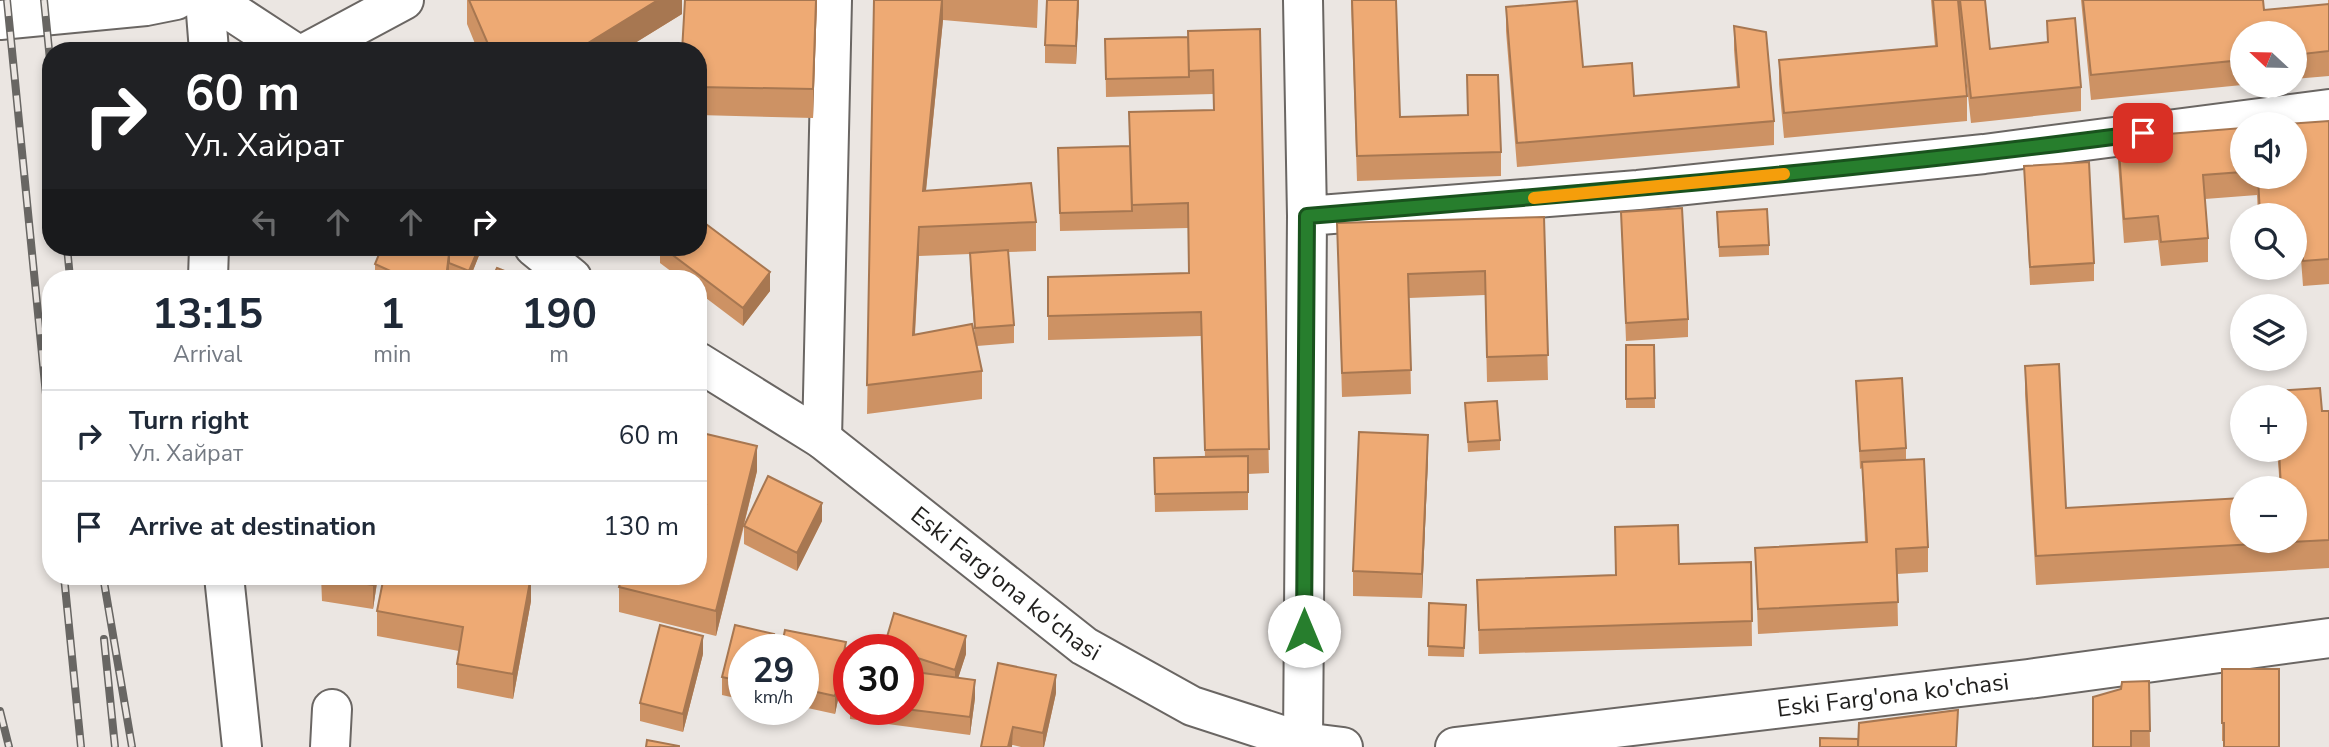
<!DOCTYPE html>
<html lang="en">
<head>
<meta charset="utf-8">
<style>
	:root { --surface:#fff; --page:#f2f2f3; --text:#1f2937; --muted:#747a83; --line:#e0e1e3 }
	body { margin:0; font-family:"Nunito Sans",sans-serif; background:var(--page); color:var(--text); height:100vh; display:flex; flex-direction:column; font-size:26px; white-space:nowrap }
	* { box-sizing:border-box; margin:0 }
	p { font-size:23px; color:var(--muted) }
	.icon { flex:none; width:38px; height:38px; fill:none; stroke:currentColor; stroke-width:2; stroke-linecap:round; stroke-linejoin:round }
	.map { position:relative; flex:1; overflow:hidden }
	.side { position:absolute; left:42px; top:270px; width:665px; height:315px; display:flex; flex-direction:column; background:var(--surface); border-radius:28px; box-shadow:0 4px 10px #0003 }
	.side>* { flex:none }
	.hud { position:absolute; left:42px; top:42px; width:665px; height:214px; border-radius:28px; box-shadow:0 4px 10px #0003; background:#202124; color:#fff; overflow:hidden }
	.needle { width:46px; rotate:292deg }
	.controls { position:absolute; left:2230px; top:21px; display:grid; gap:14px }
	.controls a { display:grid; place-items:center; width:77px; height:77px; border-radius:50%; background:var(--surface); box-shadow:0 4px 10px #0003; font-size:35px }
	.speed { position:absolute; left:728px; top:634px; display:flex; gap:14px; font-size:35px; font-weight:700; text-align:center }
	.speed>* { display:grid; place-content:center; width:91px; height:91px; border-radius:50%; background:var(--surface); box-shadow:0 4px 10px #0003; line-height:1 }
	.speed small { font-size:18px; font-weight:400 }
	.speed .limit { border:10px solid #d22; background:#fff; color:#111 }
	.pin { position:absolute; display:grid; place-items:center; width:60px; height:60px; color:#fff; margin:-30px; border-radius:14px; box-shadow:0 4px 10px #0006 }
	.me { position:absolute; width:77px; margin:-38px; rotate:0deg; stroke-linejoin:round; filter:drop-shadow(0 0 5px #0008) }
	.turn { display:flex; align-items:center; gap:24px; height:147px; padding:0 28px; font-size:32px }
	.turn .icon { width:91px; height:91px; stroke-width:2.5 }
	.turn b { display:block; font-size:49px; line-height:60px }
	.lanes { display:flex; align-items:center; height:66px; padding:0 28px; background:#0003; justify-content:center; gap:35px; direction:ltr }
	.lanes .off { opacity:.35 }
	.eta { display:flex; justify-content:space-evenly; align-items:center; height:119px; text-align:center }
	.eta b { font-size:42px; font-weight:700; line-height:49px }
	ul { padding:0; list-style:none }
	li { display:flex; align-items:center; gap:21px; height:91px; padding:0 28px; border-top:2px solid var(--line) }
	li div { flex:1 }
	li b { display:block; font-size:26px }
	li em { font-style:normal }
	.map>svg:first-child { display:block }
</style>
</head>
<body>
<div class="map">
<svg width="2329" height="747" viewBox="0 0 2329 747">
	<rect width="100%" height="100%" fill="#ebe6e2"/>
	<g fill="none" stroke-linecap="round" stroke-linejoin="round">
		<g stroke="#6a6663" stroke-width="42">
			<path id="minor" d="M205,0l4,51
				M1303,0l4,216
				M309,51l95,-51
				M208,278l1,-31
				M822,439l10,-439
				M224,576l18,171
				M1303,742l4,-526 331,-26 346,-36 345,-45
				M330,747l2,-38"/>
		</g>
		<g stroke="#6a6663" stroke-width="42">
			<g id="major">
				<path d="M214,0l78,51"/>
				<path d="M0,20l146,-14 30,-6"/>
				<path d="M534,247l38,31"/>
				<path id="s1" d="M698,362l124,77 262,207 108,60 111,36 40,5"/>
				<path id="s2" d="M1455,747l573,-68 301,-41"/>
			</g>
		</g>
		<use href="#minor" stroke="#fff" stroke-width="38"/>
		<use href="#major" stroke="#fff" stroke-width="38"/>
		<g stroke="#686663" stroke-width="8">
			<path id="rail" d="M7,0l44,445
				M44,0l7,70
				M67,247l3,31
				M64,576l17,171
				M103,576l29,171
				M104,639l11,108
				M0,711l9,36"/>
		</g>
		<use href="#rail" stroke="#ebe6e2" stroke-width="5" stroke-dasharray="16" stroke-linecap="butt"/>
	</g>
	<path fill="#cd9264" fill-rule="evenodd" d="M467,0h215v14l-60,37h-144l-11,-27z
		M817,0l-4,118 -115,-3v-64z
		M874,0h164l-1,28 -94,-8 -17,171 110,31v29l-28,1 6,73v18l-37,3 5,25v28l-115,15zM970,254v17l5,67 -60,-3 4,-79z
		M1079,0l-3,64 -31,-1v-18z
		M1351,0h45l4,117 68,-2 -1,-40 34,77v24l-144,5z
		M1931,0h54l5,49 57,-7v-21l34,66v24l-110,12 -7,-64 3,37v25l-183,17 -5,-54v-24l156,-14z
		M2081,0h182l1,10 64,-6v-4h1v76l-35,3v-46h-52v52l-151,15z
		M1506,7l77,60 51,29 103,-9 -3,-37v-24l40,95v24l-257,22 -11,-136z
		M1260,29l9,444 -21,1v36l-93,2 -1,-54 51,-1 -4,-121 -153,4v-63l141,-4 -1,-45 -128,3 -2,-83 72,-2 -1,-34 84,-2v-16l-107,3 -1,-58 83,-2z
		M2329,121v163l-26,2 -3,-41 -6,1v-31h-36l-1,-20 -52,4 3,39v24l-47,4 -3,-26 -34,3 -6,-81v-24l124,-10v49h52z
		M2024,166l70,97v18l-64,4z
		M1621,212l67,107v18l-62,4z
		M1717,212l52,33v10l-50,2z
		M1544,217l4,163 -61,2 -2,-87 -76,3 2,96 -69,3 -5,-174z
		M480,247v6l-10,25h-7l-14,-6v6h-74v-14l62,-16z
		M660,247h38l72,44 -27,35 -45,-34v-14h-18l-20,-15z
		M1626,345h28l1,63h-29z
		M2025,366l41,142 176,33 52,-53h-14l-3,-38h17l28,-39h7v157l-293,17 -11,-191z
		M1856,381l50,67v12l22,87v25l-31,2 1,52 -140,8 -3,-86 110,-6 -3,-74 -2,1z
		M1465,403l35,37v10l-32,2z
		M698,432l59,39 -13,54 78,-4 -25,50 -53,-27v-18l-28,110 -97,-24v-25l79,-11 2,-49h-2z
		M1428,459l-6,139 -69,-2v-25z
		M1751,562l1,84 -273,8 -2,-74 138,-5 64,-11z
		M321,576h57l-5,33 -51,-8z
		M531,601l-18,98 -56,-11v-24l2,-13 -82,-15v-25z
		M1429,603l37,11 -2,43 -36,-1z
		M884,647l82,7 -8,24 17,20 -5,37 -120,-16v-10h58v-60h-24z
		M744,649v51l-22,-5v-18z
		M803,649l43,12 -11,53 -32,-7z
		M703,654l-20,78 -43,-11v-18z
		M2222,669h57l-55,72h-2z
		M2149,681l1,66h-57z
		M1056,693l-12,54h-23l-8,-2 -32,2z"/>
	<path fill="#a77751" d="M658,0h24v14l-60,37h-47z
		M816,0h1l-4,118v-29z
		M942,0h1v20l-20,199v-28z
		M1078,0h1l-3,64v-18z
		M919,227v29l-6,108v-29z
		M479,247h1v6l-10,25h-1v-7z
		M449,254v24h-3z
		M770,272v19l-27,35v-18z
		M1428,435v24l-6,139v-24z
		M757,446v25l-41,165v-25z
		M822,503v18l-25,50v-18z
		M374,576h4l-5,33v-24z
		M531,576v25l-18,98v-25z
		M774,634v15h-4z
		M703,636v18l-20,78v-18z
		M966,636v18l-11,34v-18z
		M846,642v19l-11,53v-18z
		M1056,675v18l-12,54h-1v-14z
		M975,680v18l-5,37v-18z
		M1013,727l-1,20h-4z"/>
	<path fill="#eeaa74" stroke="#a77751" stroke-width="2" d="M469,0h189l-83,51h-84z
		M685,0h131l-3,89 -115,-2v-36h-16z
		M874,0h68l-19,191 108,-8 5,39 -117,5 -6,108 59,-11 10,47 -115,14z
		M1047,0h31l-2,46 -31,-1z
		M1352,0h44l4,117 68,-2 -1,-40h31l3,77 -144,4z
		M1933,0h25l9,96 -183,17 -5,-53 158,-14z
		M1960,0h25l5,49 58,-7 -1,-21 28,-3 6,69 -110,11z
		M2083,0h180l1,10 65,-6v47l-35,4v-22h-52v27l-151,15z
		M1577,1l6,66 49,-4 2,33 105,-9 -5,-61 32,6 8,89 -257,22 -11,-136z
		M1260,29l9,420 -64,1 -4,-138 -153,4v-39l141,-4 -1,-70 -56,2 -3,-93 85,-2 -1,-40 -24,1 -1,-40z
		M1188,37l1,40 -83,2 -1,-40z
		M2329,121v138l-26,2 -3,-40 -6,1v-7h-34l-2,-38h36v-53h-7z
		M2242,128v44l-39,3 5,63 -47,4 -3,-26 -34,3 -6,-81z
		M1130,146l2,65 -72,2 -2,-65z
		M2089,162l5,101 -64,4 -6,-101z
		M1682,208l6,111 -62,4 -5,-111z
		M1767,209l2,36 -50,2 -2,-35z
		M1544,217l4,138 -61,2 -2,-86 -77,3 3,96 -69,3 -5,-150z
		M698,218l72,54 -27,36 -81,-61h36z
		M382,247h51l16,7 -3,24h-47v-3l-24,-11z
		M437,247h42l-10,24 -20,-8v-9l-12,-6z
		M1008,250l6,75 -39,3 -5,-75z
		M497,268l25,10h-30z
		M1626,345h28l1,53 -29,1z
		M2059,364l7,144 176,-10v43h52v-53h-13l-2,-38h15v-53h-18v-6l44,-3 2,23h7v129l-293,16 -11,-190z
		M1902,378l4,70 -46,3 -4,-70z
		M1497,401l3,39 -32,2 -3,-39z
		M698,432l59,14 -41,165 -97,-24 3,-11h76v-41l8,-30 -8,-2z
		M1359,432l69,3 -6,139 -69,-3z
		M1248,456v36l-93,2 -1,-36z
		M1924,459l4,88 -32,2 2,53 -140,7 -3,-61 112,-6 -5,-80z
		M768,476l54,27 -25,50 -53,-27z
		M1678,525l1,39 72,-2 1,59 -273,9 -2,-50 139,-5 -1,-48z
		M322,576h52l-1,9z
		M384,576h147l-18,98 -56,-10 6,-37 -86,-16z
		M1429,603l37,2 -2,43 -36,-2z
		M894,613l72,23 -11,34 -47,-15v-6h-17l-7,-2z
		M660,625l43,11 -20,78 -43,-11z
		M735,625l39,9 -4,15h-26v33l-22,-5z
		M785,630l61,12 -11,54 -32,-7v-40h-22z
		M998,663l58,12 -13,58 -30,-6 -5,20h-27z
		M2222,669h57v78h-55v-24h-2z
		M908,671l67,9 -5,37 -65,-8h3z
		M2149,681l1,50h-19v16h-38v-50l28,-8 1,-7z
		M1958,710l-2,37h-98l1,-24z
		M1820,738l38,1v8h-38z
		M647,740l32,6v1h-33z"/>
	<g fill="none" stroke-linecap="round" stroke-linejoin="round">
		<g stroke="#19521d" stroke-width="18">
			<path id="route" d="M1304,631l3,-415c279,-23 558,-46 836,-83"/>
		</g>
		<use href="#route" stroke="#277e2d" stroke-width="12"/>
		<path stroke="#f59e0b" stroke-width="12" d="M1534,198l250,-24"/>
	</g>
	<g text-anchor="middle" stroke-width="5" stroke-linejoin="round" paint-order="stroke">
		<g font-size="24" fill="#201f1d" stroke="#ebe6e2">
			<text dy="8" stroke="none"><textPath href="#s1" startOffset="380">Eski Farg'ona ko'chasi</textPath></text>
			<text dy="8" stroke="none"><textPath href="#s2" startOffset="441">Eski Farg'ona ko'chasi</textPath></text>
		</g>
	</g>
</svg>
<div class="controls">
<a><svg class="needle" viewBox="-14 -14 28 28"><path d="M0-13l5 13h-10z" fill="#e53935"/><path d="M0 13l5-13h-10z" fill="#747a83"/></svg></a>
<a><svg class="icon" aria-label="sound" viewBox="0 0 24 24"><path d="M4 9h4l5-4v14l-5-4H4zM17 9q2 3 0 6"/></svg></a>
<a><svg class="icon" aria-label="search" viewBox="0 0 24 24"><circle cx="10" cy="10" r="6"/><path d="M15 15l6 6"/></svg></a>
<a><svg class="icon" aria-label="layers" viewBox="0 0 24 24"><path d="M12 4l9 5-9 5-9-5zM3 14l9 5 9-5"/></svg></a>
<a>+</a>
<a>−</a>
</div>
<div class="speed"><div>29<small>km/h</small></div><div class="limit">30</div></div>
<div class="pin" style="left:2143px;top:133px;background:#d93025"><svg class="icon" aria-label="arrive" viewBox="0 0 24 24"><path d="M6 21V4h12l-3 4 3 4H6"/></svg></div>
<svg class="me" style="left:1304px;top:631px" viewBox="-20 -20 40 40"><circle r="19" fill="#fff"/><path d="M0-13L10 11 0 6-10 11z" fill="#277e2d"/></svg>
<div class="hud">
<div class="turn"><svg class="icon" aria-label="right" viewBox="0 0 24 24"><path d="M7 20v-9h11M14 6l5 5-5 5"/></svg><div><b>60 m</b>Ул. Хайрат</div></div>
<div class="lanes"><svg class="icon off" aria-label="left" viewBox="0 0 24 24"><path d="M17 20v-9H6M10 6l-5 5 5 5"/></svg><svg class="icon off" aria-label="ahead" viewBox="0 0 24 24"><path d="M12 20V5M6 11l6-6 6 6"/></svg><svg class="icon off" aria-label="ahead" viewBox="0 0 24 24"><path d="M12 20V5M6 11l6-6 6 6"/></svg><svg class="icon" aria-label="right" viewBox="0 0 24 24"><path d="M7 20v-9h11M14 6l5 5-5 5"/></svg></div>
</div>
<section class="side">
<div class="eta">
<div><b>13:15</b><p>Arrival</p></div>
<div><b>1</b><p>min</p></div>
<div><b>190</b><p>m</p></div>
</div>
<ul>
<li><svg class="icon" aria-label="right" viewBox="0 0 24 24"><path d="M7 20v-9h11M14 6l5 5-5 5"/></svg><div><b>Turn right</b><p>Ул. Хайрат</p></div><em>60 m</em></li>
<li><svg class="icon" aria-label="arrive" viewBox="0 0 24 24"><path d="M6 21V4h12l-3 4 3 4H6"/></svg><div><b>Arrive at destination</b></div><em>130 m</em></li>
</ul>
</section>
</div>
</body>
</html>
